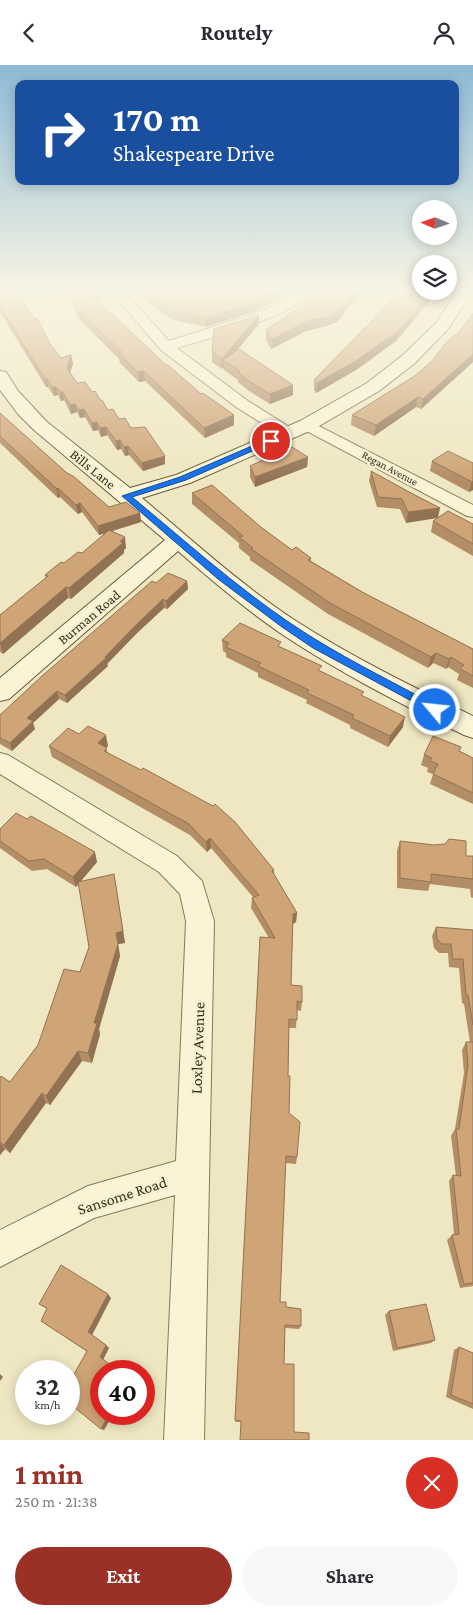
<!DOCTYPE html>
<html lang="en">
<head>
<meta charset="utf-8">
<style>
	:root { --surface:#fff; --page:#f7f7f7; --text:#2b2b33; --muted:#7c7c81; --accent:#9b3126 }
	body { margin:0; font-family:"Crimson Pro",serif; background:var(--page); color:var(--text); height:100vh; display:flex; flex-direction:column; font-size:19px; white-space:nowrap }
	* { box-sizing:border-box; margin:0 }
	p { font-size:16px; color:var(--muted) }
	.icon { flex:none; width:28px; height:28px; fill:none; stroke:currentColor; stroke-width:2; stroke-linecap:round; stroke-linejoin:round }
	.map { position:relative; height:1375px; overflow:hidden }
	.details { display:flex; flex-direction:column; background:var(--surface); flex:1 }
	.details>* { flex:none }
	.banner { position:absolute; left:15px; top:15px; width:444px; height:105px; border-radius:10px; box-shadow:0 2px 12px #0003; background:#1a4fa0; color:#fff; overflow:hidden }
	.needle { width:32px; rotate:272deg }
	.fabs { position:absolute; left:412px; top:135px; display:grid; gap:10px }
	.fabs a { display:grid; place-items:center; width:45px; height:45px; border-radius:50%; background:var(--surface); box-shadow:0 2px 12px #0003; font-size:25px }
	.speed { position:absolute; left:15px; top:1295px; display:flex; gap:10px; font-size:25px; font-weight:700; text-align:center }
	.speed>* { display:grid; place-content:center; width:65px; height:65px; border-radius:50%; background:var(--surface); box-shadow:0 2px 12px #0003; line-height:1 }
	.speed small { font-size:12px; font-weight:400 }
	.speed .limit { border:8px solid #d22; background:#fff; color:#111 }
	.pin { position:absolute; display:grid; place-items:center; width:42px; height:42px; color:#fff; margin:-21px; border:2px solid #fff; border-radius:50%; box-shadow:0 1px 5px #0007 }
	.me { position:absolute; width:55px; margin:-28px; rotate:298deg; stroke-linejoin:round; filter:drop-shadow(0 0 4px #0008) }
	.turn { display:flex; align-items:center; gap:18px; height:105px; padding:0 15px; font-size:22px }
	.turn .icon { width:65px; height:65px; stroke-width:2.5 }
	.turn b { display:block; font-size:35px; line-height:42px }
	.round { display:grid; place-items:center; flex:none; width:52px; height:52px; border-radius:26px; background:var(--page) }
	.overview { display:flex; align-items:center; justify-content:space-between; height:85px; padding:0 15px }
	h1 { font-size:30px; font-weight:700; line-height:38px; color:var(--accent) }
	.primary-button { display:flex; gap:10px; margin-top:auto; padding:10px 15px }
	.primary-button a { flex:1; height:58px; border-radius:30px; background:var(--accent); color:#fff; font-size:20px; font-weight:700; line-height:58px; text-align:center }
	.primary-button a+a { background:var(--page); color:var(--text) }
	header { display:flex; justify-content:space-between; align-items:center; height:65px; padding:0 15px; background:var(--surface); font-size:22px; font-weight:700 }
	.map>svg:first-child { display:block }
</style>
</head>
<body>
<header><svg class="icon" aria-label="back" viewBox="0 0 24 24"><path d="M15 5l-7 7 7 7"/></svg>Routely<svg class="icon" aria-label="person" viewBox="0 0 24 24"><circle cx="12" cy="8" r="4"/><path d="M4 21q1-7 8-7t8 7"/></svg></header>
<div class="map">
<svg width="473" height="1375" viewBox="0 0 473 1375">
	<rect width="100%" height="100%" fill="#efe7c1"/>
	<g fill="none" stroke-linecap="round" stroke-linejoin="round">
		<g stroke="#8a7858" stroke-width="2">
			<path id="street" d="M109,224h13l47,52 85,-27 18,-8 29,-17h15c-22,28 -104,48 -139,59l71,53 46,29 2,3 -2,3h-12l-46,-29 -75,-57z
				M307,355l166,85v12l-6,-1 -166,-88 -2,-3 2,-3z
				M0,688l8,2 169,101 25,25 12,40 -10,519h-40l11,-245 -81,23 -94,49v-37l88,-44 88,-25 10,-240 -6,-27 -21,-22 -159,-98z"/>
		</g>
		<g stroke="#6c593b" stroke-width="2">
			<path id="secondary" d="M459,224h14v2l-25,38 -33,34 -36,28 -65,38 -124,54 -48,15c50,42 99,87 154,123 56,36 117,66 177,95v22l-9,-3c-63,-31 -126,-63 -184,-102 -36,-25 -69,-53 -102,-82l-169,148 -9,2v-23l165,-138 -131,-110 -16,-16 -18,-24v-19l6,1 12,19 29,31 83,66 46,-13 124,-54 67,-38 36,-28 33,-32z"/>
		</g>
		<use href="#street" fill="#faf3d5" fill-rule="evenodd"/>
		<use href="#secondary" fill="#faf3d5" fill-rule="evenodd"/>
	</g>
	<path fill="#b28d65" d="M0,224l29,22 21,33 11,14 10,-3 2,9 -3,8 7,11 15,9 8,8 8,10 23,18 34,36 -22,7 -14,-16 -4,1 -4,-7 -4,1 -10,-15 -6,2 -3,-7 -5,1 -8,-14 -5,1 -3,-6 -6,2 -7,-14 -3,1 -3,-6 -4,1 -6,-9h-2l-46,-75z
		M62,224h33l4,5 1,9 66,62 35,29 33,21v10l-29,13 -60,-57 -6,1 -19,-19 -1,-4 -41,-41 -8,-22h-3z
		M138,224h62l7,8 73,-8v9l-27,14 -47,15 -33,-7 -25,-17z
		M327,224h36l-26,33 -7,3 -24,6 -35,18 -5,-9v-10z
		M421,226h17l-42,50 -40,29 -40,23 -2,-3v-10l82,-81z
		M473,248v49l-52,47 -5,-2 -42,29 -23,-11 1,-10 64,-40 16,-14 25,-26z
		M259,259l-22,26 56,35v10l-23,9 -21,-13 -11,-9v-2l-14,-10v-3l-2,2 -10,-7v-10z
		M0,348l67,60 42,34 31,6 1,9 -29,9 14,17 -2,2v3l-53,46 -3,-1 -65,56 -3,-2v-37l46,-37 -1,-3 37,-22 24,-20 -7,2 -17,-23 -4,2 -18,-17 -2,1 -58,-55z
		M308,392l-1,10 -52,20 -5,-10v-11z
		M432,396l41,2v27l-4,2 -39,-21z
		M371,406l40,22 29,15 -34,15 -6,-14 -23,-2 -8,-26z
		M192,428l70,35 30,22 19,8v3l53,32 109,56v39l-16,-8 2,-6 -11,-7 -2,2 -13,-6 -5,5 -100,-54 -78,-54v-3l-11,-9v-5l-47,-39z
		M433,456l40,3v32l-42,-24z
		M187,516l1,8 -21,20 -3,-1 -27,25 -30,31 1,2 -41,37 -8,-4 -26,24 2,6 -23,22 -12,-7v-29l156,-132z
		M222,575l58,7 83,49 40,31 -15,20 -38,-19v-3l-44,-22 1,-3 -49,-23v-4l-32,-16v-4l-3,-2z
		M79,669l29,12 -2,2 2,5 166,117v4l23,39 -1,9 -3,2 -2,61 11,17 -1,9 -4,-1 -1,18h-7l-1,48 1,37 8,44 -1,7 -11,-1 -5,139 6,5 15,19 -2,3 -14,-1 -1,36 10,68 15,8 -68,-18h-6l25,-485 9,1 -18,-30 1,-10 1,-1 -42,-49 -4,4 -17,-17 -138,-78 -3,-11z
		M460,686l13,7v46l-43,-20 3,-10 -6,-2 1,-4 -7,-3 3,-10z
		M0,764l97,33 -17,20 36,4 9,57 -7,1 2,12 -21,73 1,5 -8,29 -10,-2 -32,44 -4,-2 -36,50 -5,-4 -5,6v-77l10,4 28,-37 42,-73 9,-25 -10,-64 -3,4 -29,-18 -15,2 -32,-23z
		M400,776l66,15h7v42l-2,-1 -1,-8 -40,-5 -2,7 -31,-3v-37z
		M436,862l37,3v356l-13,2 -13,-48 5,-5 2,-1 -5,-53 4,-6 3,1 -5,-40 4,-7 9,-56 -2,-23 4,-8h4l-6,-38 -2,-1 -3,-35 -10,-1 -1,-14h-9l-5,-5 -2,-12z
		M111,1233l-19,37 17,13 -6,11 -2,55h12l-9,16 -18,-79 -45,-30 6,-12 -8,-5z
		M389,1246l46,29 -4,3 -38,8 -8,-36z
		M459,1282l14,6v56l-27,-12 8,-47z"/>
	<path fill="#917353" d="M280,224v9l-27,14 -47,15v-9z
		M356,224h7l-26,33 -7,3 -24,6 -35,18 1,-10z
		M432,226h6l-42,50 -40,29 -40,23 1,-10z
		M259,250v9l-32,38 -4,-2 1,7 -2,2v-10z
		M473,289v8l-52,47 2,-10z
		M71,290l2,9 -4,12 -2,-8z
		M144,306l1,10 -6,1 -1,-10z
		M45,314h2l1,8h-2z
		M293,320v10l-23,9v-10z
		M52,322h4l2,8 -4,1z
		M60,327h3l1,8 -3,1z
		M418,332l-2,10 -42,29 2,-11z
		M75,339l2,8 -6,2 -1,-9z
		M84,344l1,8 -5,1 -1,-8z
		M234,350v10l-29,13 -1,-10z
		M97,357l1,8 -5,1 -1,-8z
		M106,362l1,8 -6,2 -1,-9z
		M120,375l1,9 -4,1 -1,-9z
		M128,381l1,9 -4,1 -1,-9z
		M165,391v8l-22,7 -1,-8z
		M308,392l-1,10 -52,20v-10z
		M473,416v9l-4,2 3,-10z
		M58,423l2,9 -2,1 -1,-9z
		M80,438l2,9 -4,2 -2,-9z
		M440,443l-2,10 -32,5 2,-11z
		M140,448l1,9 -42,13 -1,-9z
		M125,472l1,11 -2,2v3l-53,46 -2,-11z
		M187,516l1,8 -21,20 -1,-8z
		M66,522l2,11 -65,56 -3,-11z
		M163,534l1,9 -27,25 -30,31 1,2 -41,37 -2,-8 71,-70z
		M436,588l-3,10 -5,5 3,-11z
		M451,592l-3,10 -2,2 3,-10z
		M57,626l2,8 -26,24 2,6 -23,22 -2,-8 17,-25z
		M405,652l-2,10 -15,20 2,-11z
		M106,670l2,11 -8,8 -2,-11z
		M210,773l1,10 -4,4 -1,-10z
		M95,787l2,10 -21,25 -3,-10z
		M114,809l11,69 -7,1 2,12 -21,73 1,5 -8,29 -4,-10 6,-30 22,-90z
		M297,848l-1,9 -4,2 1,-10z
		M78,986l4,10 -32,44 -4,-9z
		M42,1028l4,10 -36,50 -6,-8z
		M0,1078l5,6 -5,6z
		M108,1229l3,4 -19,37 -4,-3z
		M106,1280l3,3 -6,12 -3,-3z
		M0,1309l3,3 -3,4z
		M109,1349h4l-9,16 -3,-1z"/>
	<path fill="#cfa476" stroke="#917353" d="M0,224h16l13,22 6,8 2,-1 13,26 11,14 10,-3 -4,13 10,15 8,-1 7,10 3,-1 5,9h2l6,10 5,-1 6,10 6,-1 6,10 14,-1 20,29 -23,7 -14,-17 -4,1 -4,-7 -4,1 -10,-14 -6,1 -3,-6 -5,1 -8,-14 -5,1 -4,-6 -5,1 -7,-13h-3l-4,-5h-4l-5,-8h-2l-45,-72z
		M69,224h26l4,5 -11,-3 78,74h2l33,29 2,-1 31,22 -30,13 -60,-57 -6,1 -19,-19 3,-1 -45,-43z
		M143,224h57l7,8 14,-5h8l9,-3h42l-27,14 -47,15 -34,-7 -25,-17z
		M327,224h29l-18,23 -8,4 -23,5 -35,18 -6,-9z
		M406,224h15v2h11l-34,40 -41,29 -40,23 -3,-3 80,-82 2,1z
		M473,248v41l-50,45 -5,-2 -42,28 -24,-10 64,-40 16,-14 13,-17 9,-9h3z
		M259,250l-37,44 -10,-7 2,-23z
		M239,284l54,36 -23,9 -21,-13 -11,-9 2,-1 -17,-11z
		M0,348l67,60 6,3 36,31 17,-5 14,11 -42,13 -18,-23 -4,2 -18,-17 -1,1 -57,-53z
		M292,382l16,10 -53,20 -5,-11z
		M448,386l25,12v18l-1,1 -40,-21z
		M371,406l40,22 29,15 -32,4 -6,-13 -24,-2z
		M212,420l50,43 30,22 4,-3 15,11 -3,2 56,33 109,56v27l-13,-7 4,-4 -13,-8 -2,2 -13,-6 -5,4 -101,-54 -79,-54 2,-1 -14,-11 4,-1 -51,-43z
		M448,446l25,13v20l-40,-23z
		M109,465l16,7 -5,4 3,2 -54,45 -3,-1 -66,56v-28l48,-39 -3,-1 16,-13 3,1 14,-11 4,1z
		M168,508l19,8 -21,20 -3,-2 -27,26 -31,32 1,1 -41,37 -8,-4 -30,27 6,3 -23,22 -10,-5v-23l42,-39 110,-95 4,2z
		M240,558l41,19 -3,4 44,20 -4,4 46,22 -3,3 44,22 -15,19 -38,-18 2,-3 -47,-22 2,-3 -51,-24 3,-3 -35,-16 3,-4 -7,-3z
		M88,661l18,9 -8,8 9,5 -3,3 37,19 2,-2 70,38 2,-2 20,18 39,48 -2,1 25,42 -4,1 -2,71 11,1v16l-5,-1v19l-8,-1 -1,57h2l-1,37 11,9 -3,35 -11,-1 -6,146h6v5l15,2v17l-16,-1 -1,39h10v68l15,1v7h-69l1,-19 -6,-1 25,-483 15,1 -23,-40 7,-3 -49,-57 -4,4 -17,-18 -140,-78 19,-18 11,6z
		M433,671l28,11 -2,4 14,7v35l-40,-19 5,-10 -8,-3 2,-3 -8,-3z
		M16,748l11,6 4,-3 64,36 -22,25 -29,-18 -15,2 -29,-20v-12z
		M449,774l17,2v15h7v23l-42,-5v8l-31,-4v-37l34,4 11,-1z
		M114,809l9,57 -7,2 2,11 -24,79h3l-9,30 -10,-2 -32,45 -4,-3 -38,52 -4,-3v-64l1,-2 9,6 28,-37 26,-76 16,3 9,-25 -11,-65z
		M436,862l37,3v95l-5,-30h-2l-3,-36h-10l-2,-15h-9l-5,-5z
		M466,977h7v241l-9,1 -12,-49 7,-1 -6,-59 8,1 -5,-47h3l9,-64z
		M61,1200l47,29 -20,38 18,13 -6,12 19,14h-18v43h8l-8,15 -32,-26v-20l18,-32 -46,-30 6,-13 -8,-4z
		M426,1239l9,36 -38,8 -8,-37z
		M459,1282l14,6v51l-22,-9z"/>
	<linearGradient id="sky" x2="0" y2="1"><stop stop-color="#8dbad6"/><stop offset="0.54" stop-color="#f8f4e3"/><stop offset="1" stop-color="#f8f4e3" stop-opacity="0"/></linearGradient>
	<rect width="473" height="417" fill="url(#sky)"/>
	<path fill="#1a73e8" stroke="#114b97" d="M268,374l7,2 -89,39 -54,17c52,43 102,88 158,126 47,32 99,57 149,84l2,3 -2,2h-7l-119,-64 -31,-21 -64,-48 -96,-83 58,-19z"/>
	<g text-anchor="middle" stroke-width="5" stroke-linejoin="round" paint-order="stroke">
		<g font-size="11" fill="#392d1d" stroke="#f7f0d1">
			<text transform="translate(390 403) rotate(28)" y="4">Regan Avenue</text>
		</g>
		<g font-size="14" fill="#392d1d" stroke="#f7f0d1">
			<text transform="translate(93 404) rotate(39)" y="5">Bills Lane</text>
			<text transform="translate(89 552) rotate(-40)" y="5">Burman Road</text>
		</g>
		<g font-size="16" fill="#392d1d" stroke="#f7f0d1">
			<text transform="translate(197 983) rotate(-88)" y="6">Loxley Avenue</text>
			<text transform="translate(122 1130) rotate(-18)" y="6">Sansome Road</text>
		</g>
	</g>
</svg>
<div class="fabs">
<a><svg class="needle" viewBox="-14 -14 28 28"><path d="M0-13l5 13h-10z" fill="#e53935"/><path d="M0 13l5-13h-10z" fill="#7c7c81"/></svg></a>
<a><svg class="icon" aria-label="layers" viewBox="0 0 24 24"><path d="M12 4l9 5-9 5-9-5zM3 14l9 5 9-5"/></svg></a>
</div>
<div class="speed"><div>32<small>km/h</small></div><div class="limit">40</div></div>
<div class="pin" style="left:271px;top:376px;background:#d93025"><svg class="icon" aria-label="arrive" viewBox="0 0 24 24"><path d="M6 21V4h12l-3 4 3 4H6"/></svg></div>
<svg class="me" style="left:435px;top:645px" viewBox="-20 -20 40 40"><circle r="17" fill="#1a73e8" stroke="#fff" stroke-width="3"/><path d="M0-11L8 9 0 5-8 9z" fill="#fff"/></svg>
<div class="banner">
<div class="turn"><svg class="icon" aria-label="right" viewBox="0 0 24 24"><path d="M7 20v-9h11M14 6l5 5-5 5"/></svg><div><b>170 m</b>Shakespeare Drive</div></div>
</div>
</div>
<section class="details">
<div class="overview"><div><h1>1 min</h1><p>250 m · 21:38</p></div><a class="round" style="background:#d93025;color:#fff"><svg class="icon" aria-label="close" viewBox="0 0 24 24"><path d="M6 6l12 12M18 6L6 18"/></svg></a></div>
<div class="primary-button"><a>Exit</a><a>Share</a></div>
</section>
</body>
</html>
